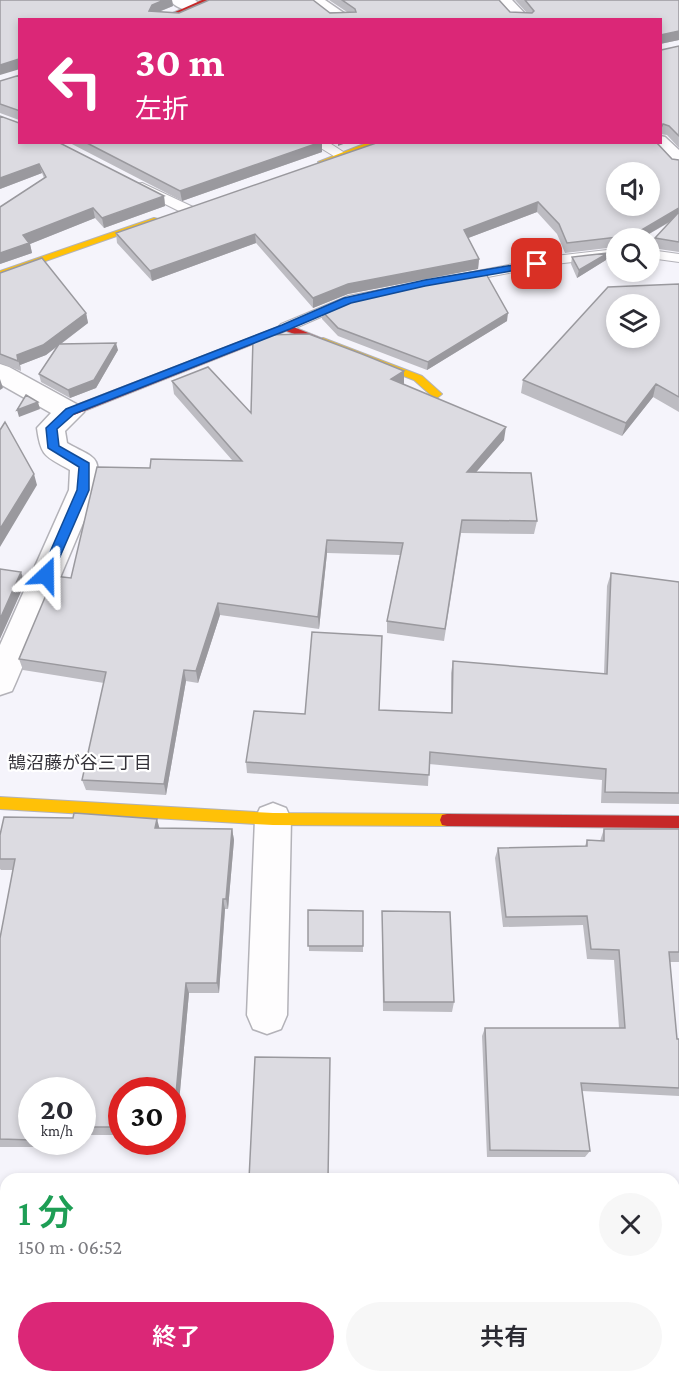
<!DOCTYPE html>
<html lang="ja">
<head>
<meta charset="utf-8">
<style>
	:root { --surface:#fff; --page:#f7f7f7; --text:#2b2b33; --muted:#7c7c81; --accent:#db2777 }
	body { margin:0; font-family:"Crimson Pro","Noto Sans JP",serif; background:var(--page); color:var(--text); height:100vh; display:flex; flex-direction:column; font-size:22px; white-space:nowrap }
	* { box-sizing:border-box; margin:0 }
	p { font-size:20px; color:var(--muted) }
	.icon { flex:none; width:33px; height:33px; fill:none; stroke:currentColor; stroke-width:2; stroke-linecap:round; stroke-linejoin:round }
	.map { position:relative; flex:1; overflow:hidden }
	.details { position:absolute; left:0px; top:1173px; width:680px; height:210px; display:flex; flex-direction:column; background:var(--surface); border-radius:18px 18px 0 0; box-shadow:0 3px 9px #0003 }
	.details>* { flex:none }
	.guide { position:absolute; left:18px; top:18px; width:644px; height:126px; border-radius:0px; box-shadow:0 3px 9px #0003; background:#db2777; color:#fff; overflow:hidden }
	.tools { position:absolute; left:606px; top:162px; display:grid; gap:12px }
	.tools a { display:grid; place-items:center; width:54px; height:54px; border-radius:50%; background:var(--surface); box-shadow:0 3px 9px #0003; font-size:30px }
	.speed { position:absolute; left:18px; top:1077px; display:flex; gap:12px; font-size:30px; font-weight:700; text-align:center }
	.speed>* { display:grid; place-content:center; width:78px; height:78px; border-radius:50%; background:var(--surface); box-shadow:0 3px 9px #0003; line-height:1 }
	.speed small { font-size:15px; font-weight:400 }
	.speed .limit { border:9px solid #d22; background:#fff; color:#111 }
	.pin { position:absolute; display:grid; place-items:center; width:51px; height:51px; color:#fff; margin:-26px; border-radius:12px; box-shadow:0 3px 9px #0006 }
	.me { position:absolute; width:66px; margin:-33px; rotate:23deg; stroke-linejoin:round; filter:drop-shadow(0 0 4px #0008) }
	.turn { display:flex; align-items:center; gap:21px; height:126px; padding:0 18px; font-size:27px }
	.turn .icon { width:78px; height:78px; stroke-width:2.5 }
	.turn b { display:block; font-size:42px; line-height:51px }
	.round { display:grid; place-items:center; flex:none; width:63px; height:63px; border-radius:32px; background:var(--page) }
	.headline { display:flex; align-items:center; justify-content:space-between; height:102px; padding:0 18px }
	h1 { font-size:36px; font-weight:600; line-height:45px; color:#1e9e55 }
	.cta { display:flex; gap:12px; margin-top:auto; padding:12px 18px }
	.cta a { flex:1; height:69px; border-radius:36px; background:var(--accent); color:#fff; font-size:24px; font-weight:600; line-height:69px; text-align:center }
	.cta a+a { background:var(--page); color:var(--text) }
	.map>svg:first-child { display:block }
</style>
</head>
<body>
<div class="map">
<svg width="679" height="1383" viewBox="0 0 679 1383">
	<rect width="100%" height="100%" fill="#f5f4fb"/>
	<g fill="none" stroke-linecap="round" stroke-linejoin="round">
		<g stroke="#b3b2b8" stroke-width="2">
			<path id="lane" d="M311,142h17l20,13 -6,4 -5,-1z
				M142,183l51,24 2,3 -7,4 -5,-1 -46,-23 -2,-3 2,-3z
				M616,249v8l-61,7 -202,39 -62,27h-10l-3,-3 3,-3 67,-28 207,-40z
				M650,250l29,4v8l-29,-4z"/>
		</g>
		<g stroke="#b3b2b8" stroke-width="3">
			<path id="street" d="M170,0h25l7,6 -2,4c-10,2 -24,-1 -30,-10z
				M303,0h22l29,20h-23z
				M492,0h20l19,20h-20z
				M660,136l5,1 14,13v19l-8,-2 -24,-25h13z
				M0,364l9,3 71,39 4,6 -19,19 2,12c30,17 33,11 30,47l-81,192 -4,9 -12,4v-50l69,-155 1,-20c-24,-14 -29,-12 -33,-42l14,-15 -51,-29z
				M273,803l13,5 5,11 -4,196 -6,14 -14,5 -14,-5 -6,-14 8,-196 5,-11z
				M386,1377h48l1,6h-48z"/>
		</g>
		<g stroke="#b3b2b8" stroke-width="2">
			<path id="slow" d="M369,142h14l-58,22 -7,-2z
				M154,218l8,2 -162,57v-6z
				M323,338l99,38 20,18 -5,4 -4,-1 -19,-17 -95,-37v-4z
				M0,797l273,16 174,1 5,1 2,5 -2,5 -5,1 -174,-1 -273,-16z"/>
		</g>
		<g stroke="#b3b2b8" stroke-width="2">
			<path id="jam" d="M202,0h11l-44,20h-12z
				M286,324l42,17 -5,3 -37,-13 -212,84h-8l-2,-3 2,-3z
				M447,814l232,2v12l-232,-2 -5,-1 -2,-5 2,-5z"/>
		</g>
		<use href="#lane" fill="#fefdfe" fill-rule="evenodd"/>
		<use href="#street" fill="#fefdfe" fill-rule="evenodd"/>
		<use href="#slow" fill="#ffc107" fill-rule="evenodd"/>
		<use href="#jam" fill="#c62828" fill-rule="evenodd"/>
	</g>
	<path fill="#bdbcc2" d="M0,0h172l1,6 -14,6 20,1 168,-1 -18,-12h170l11,12 17,1 -12,-13h164v40l-19,4 1,6 18,-4v102l-12,-13 -7,-1v-114h-640z
		M20,75v67h38l106,54 1,10 -61,22 -9,-10 -65,26 2,9 -32,11v-57l44,-29 -2,-5 -42,16v-73l19,7v-3l-19,-7v-32z
		M68,142h254v10l-140,49z
		M672,159l7,1v92l-27,-4 3,-10 15,-16 -28,16h-26v11v-2l-51,6 -8,-19 -20,-22 -69,26 11,21 -1,10 -130,25 -35,14 -57,-65 -104,38 -35,-38 -1,-10z
		M572,257l34,3 -29,18 -6,-14z
		M0,273l86,40 2,10 -27,21 57,6 -22,38 -26,10 -29,-16 -2,-8 18,-28 -11,9 -26,10 1,6 -21,-8z
		M679,284v128l-26,-15 -31,39 -101,-43 2,-13z
		M322,311l185,10 -80,49 -89,-34 -16,-17z
		M404,371v13l100,56 -28,32 61,49 -3,13 -73,-1 -17,108 -57,-8v-12l13,-66 -73,-2 -8,76 -99,-14 -22,68 -12,-2 -20,114 -80,-5 -4,-10 22,-97 -81,-13 -4,-11 52,-81 79,-110 82,-8 -58,-66 -2,-13 79,32z
		M611,573l68,9v222l-78,-1 1,-23 -173,-16 -1,22 -181,-13 -1,-11 59,-48 146,-1v-40l2,-12 151,13 3,-88z
		M160,828l72,1 2,11 -6,69h-3l-6,84h-30l-13,142h-4v-45h-50v45h-40v-45h-50v52h34v5h-66v-209l13,-68h-12l-1,-1v-34z
		M604,829h75v133h-9l7,77h2v57l-97,-5 8,60 -5,6h-98l-5,-121 3,-8h134l-5,-68 -27,-1 -4,-34 -80,2 -8,-69 3,-10 87,-2 2,-6 13,1z
		M308,910l55,36v6l-54,-1z
		M382,911l72,91 -2,10 -69,-1 -1,-89z
		M493,1377h77v6h-77z
		M648,1377h26l5,6h-30z"/>
	<path fill="#9a999e" d="M164,0h8l1,6 -20,8 -4,-3 3,-6z
		M679,31v9l-19,4v-9z
		M19,59l1,10 -20,6v-10z
		M321,142h1v10l-140,49 -2,-10z
		M338,142h11l-11,4z
		M39,164l3,9 -42,16v-11z
		M164,196l1,10 -61,22 -2,-10z
		M538,202l-1,10 -74,28 1,-10z
		M93,208l2,10 -65,26 2,9 -32,11v-11l23,-18z
		M679,208v8l-37,22h-14z
		M255,234l1,9 -104,38 -2,-10z
		M608,253l-2,7 -29,18 2,-8z
		M479,259l-1,10 -130,25 -35,14v-10l35,-14z
		M86,313l2,10 -42,32 -26,10 1,6 -4,-16z
		M508,313l-1,8 -80,49 1,-8z
		M116,343l2,7 -22,38 -26,10 -2,-8z
		M404,371v13l-13,-5z
		M0,379l3,9 -3,2z
		M656,384l-3,13 -31,39 4,-13z
		M38,402l2,7 -21,8 -2,-7z
		M506,427l-2,13 -38,44 1,-12z
		M34,474l3,11 -37,62v-18z
		M327,540v13l-8,76 -1,-12z
		M21,572l4,11 -25,56v-20z
		M218,603l2,12 -22,68 -2,-12z
		M184,670l2,11 -20,114 -2,-11z
		M157,819l3,11 -5,-2z
		M232,829l2,11 -6,69 -2,-10z
		M223,899l2,10 -6,84 -2,-10z
		M186,983l3,10 -13,142 -3,-8z
		M62,1142h4v5z
		M112,1377h5l-1,6h-5z"/>
	<path fill="#dcdbe1" stroke="#9a999e" stroke-width="1.5" fill-rule="evenodd" d="M0,0h164l-12,5 -3,6 30,2 30,-13h104l17,13 26,-1 -1,-3 -13,-9h157l11,12 22,1 2,-2 -9,-11h154v31l-19,4 1,15 18,-4v90l-10,-10 -6,-2 -3,6v-110h-640v47l-1,-8 -19,6z
		M20,75v36l-20,-7v-23z
		M20,115v27h38l106,54 -62,22 -9,-10 -70,27 6,8 -29,10v-46l46,-30 -7,-13 -39,14v-62l19,7z
		M85,142h236l-141,49z
		M379,142h277l16,17 7,1v48l-51,30h-9l-1,-1 -51,6 -8,-19 -21,-22 -74,28 15,29 -131,25 -35,14 -58,-64 -105,37 -34,-38zM616,172h34v34h-34z
		M679,212v30l-24,-4z
		M608,253l-29,17 -7,-13z
		M42,258l44,55 -43,32 -26,10 1,6 -18,-7v-81z
		M485,272l23,41 -80,49 -90,-34 -16,-17 32,-14z
		M679,284v113l-23,-13 -30,39 -103,-43 85,-93zM616,304h34v34h-34z
		M309,334l53,20 42,17 -13,8 115,48 -39,45 64,1 6,48 -75,-1 -17,109 -58,-8 16,-78 -76,-3 -9,77 -100,-14 -22,68 -12,-1 -20,114 -82,-4 24,-108 -87,-13 35,-83 17,2 26,-111 53,1 1,-9 91,2 -70,-80 36,-14 43,46 2,-75 8,-3z
		M116,343l-22,37 -26,10 -29,-16 20,-30z
		M26,395l12,7 -21,8z
		M5,422l29,52 -34,55v-99z
		M0,569l21,3 -21,47z
		M611,573l68,9v211l-74,-1 1,-23 -176,-17 -1,23 -183,-13 8,-51 51,3 7,-82 70,4 -3,74 73,3 1,-52 154,13z
		M74,813l83,6 -2,9 77,1 -6,70h-3l-6,84h-31l-13,144 -1,-37h-50v37h-40v-37h-50v50l-32,-1v-201l15,-79h-15v-24l4,-18 69,1z
		M604,829h75v123h-10l8,87h2v49l-98,-5 9,68 -100,-1 -5,-122h140l-6,-78 -28,-1 -4,-33 -81,1 -8,-69 89,-2v-6l17,1z
		M308,910l55,1v35h-55z
		M382,911l68,1 4,90h-70z
		M255,1057l75,1 -2,121h-79z
		M674,1186h5v197h-24l-1,-6h20z
		M23,1377h89l-1,6h-89z
		M186,1377h191l1,6h-193z
		M496,1377h74v6h-73z"/>
	<path fill="#1a73e8" stroke="#114b97" stroke-width="1.5" d="M537,261h3v5l-115,20 -74,17 -61,26 -216,85 -17,15 2,17 30,17v27l-37,85 -6,5 -5,-2 -1,-3 37,-85 2,-23 -31,-19 -2,-20 20,-19 216,-84 62,-27 81,-18z"/>
	<g text-anchor="middle" stroke-width="4.5" stroke-linejoin="round" paint-order="stroke">
		<g font-size="18" fill="#343239" stroke="#fff">
			<text x="80" y="769">鵠沼藤が谷三丁目</text>
		</g>
	</g>
</svg>
<div class="tools">
<a><svg class="icon" aria-label="sound" viewBox="0 0 24 24"><path d="M4 9h4l5-4v14l-5-4H4zM17 9q2 3 0 6"/></svg></a>
<a><svg class="icon" aria-label="search" viewBox="0 0 24 24"><circle cx="10" cy="10" r="6"/><path d="M15 15l6 6"/></svg></a>
<a><svg class="icon" aria-label="layers" viewBox="0 0 24 24"><path d="M12 4l9 5-9 5-9-5zM3 14l9 5 9-5"/></svg></a>
</div>
<div class="speed"><div>20<small>km/h</small></div><div class="limit">30</div></div>
<div class="pin" style="left:537px;top:264px;background:#d93025"><svg class="icon" aria-label="arrive" viewBox="0 0 24 24"><path d="M6 21V4h12l-3 4 3 4H6"/></svg></div>
<svg class="me" style="left:46px;top:575px" viewBox="-20 -20 40 40"><path d="M0-17L14 15 0 8-14 15z" fill="#1a73e8" stroke="#fff" stroke-width="4"/></svg>
<div class="guide">
<div class="turn"><svg class="icon" aria-label="left" viewBox="0 0 24 24"><path d="M17 20v-9H6M10 6l-5 5 5 5"/></svg><div><b>30 m</b>左折</div></div>
</div>
<section class="details">
<div class="headline"><div><h1>1 分</h1><p>150 m · 06:52</p></div><a class="round"><svg class="icon" aria-label="close" viewBox="0 0 24 24"><path d="M6 6l12 12M18 6L6 18"/></svg></a></div>
<div class="cta"><a>終了</a><a>共有</a></div>
</section>
</div>
</body>
</html>
